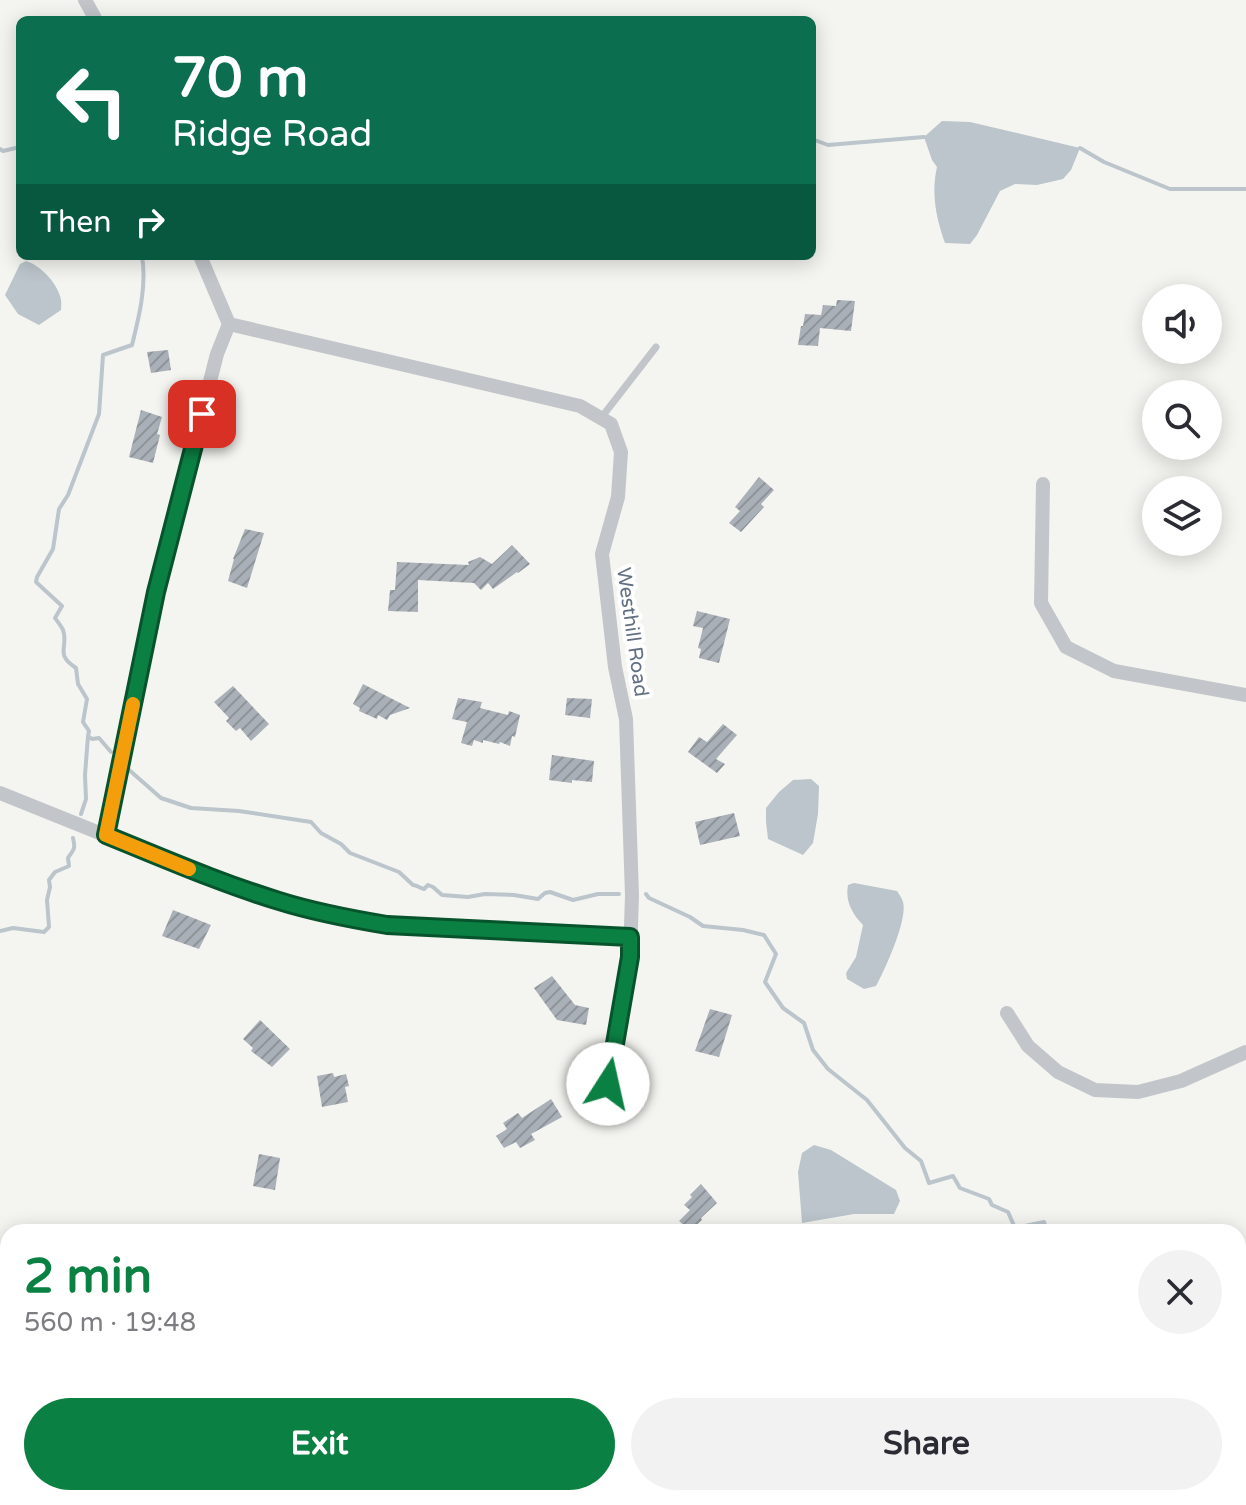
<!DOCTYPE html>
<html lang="en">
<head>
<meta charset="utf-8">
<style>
	:root { --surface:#fff; --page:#f2f2f3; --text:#2b2b33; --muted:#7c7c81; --accent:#0b8043 }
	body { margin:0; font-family:"Varela Round",sans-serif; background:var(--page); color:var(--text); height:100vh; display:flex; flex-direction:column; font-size:30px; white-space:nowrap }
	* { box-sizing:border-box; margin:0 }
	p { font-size:26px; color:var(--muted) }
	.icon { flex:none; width:44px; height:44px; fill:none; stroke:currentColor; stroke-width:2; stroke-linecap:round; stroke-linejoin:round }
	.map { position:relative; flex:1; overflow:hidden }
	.drawer { position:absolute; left:0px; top:1224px; width:1246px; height:282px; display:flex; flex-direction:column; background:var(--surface); border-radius:24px 24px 0 0; box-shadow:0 4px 20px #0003 }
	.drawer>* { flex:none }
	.guide { position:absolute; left:16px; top:16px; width:800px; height:244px; border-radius:12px; box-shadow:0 4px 20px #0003; background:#0b6e4f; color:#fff; overflow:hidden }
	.buttons { position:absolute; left:1142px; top:284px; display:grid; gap:16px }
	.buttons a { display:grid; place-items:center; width:80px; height:80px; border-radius:50%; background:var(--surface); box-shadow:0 4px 20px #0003; font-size:40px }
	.pin { position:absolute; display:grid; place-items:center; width:68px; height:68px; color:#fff; margin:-34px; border-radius:16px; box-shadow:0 4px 12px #0006 }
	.me { position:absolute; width:88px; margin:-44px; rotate:10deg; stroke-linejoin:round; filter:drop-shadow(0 0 6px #0008) }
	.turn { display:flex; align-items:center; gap:28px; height:168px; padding:0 24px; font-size:36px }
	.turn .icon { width:104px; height:104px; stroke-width:2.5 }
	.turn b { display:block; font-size:56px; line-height:68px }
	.then { display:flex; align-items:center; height:76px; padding:0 24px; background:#0003; gap:16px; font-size:30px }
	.round { display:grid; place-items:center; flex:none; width:84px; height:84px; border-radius:42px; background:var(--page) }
	.headline { display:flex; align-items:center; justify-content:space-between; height:136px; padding:0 24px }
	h1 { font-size:48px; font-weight:700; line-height:60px; color:var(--accent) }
	.primary-button { display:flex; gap:16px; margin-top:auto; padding:16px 24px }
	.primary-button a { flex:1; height:92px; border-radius:48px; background:var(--accent); color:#fff; font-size:32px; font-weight:700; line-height:92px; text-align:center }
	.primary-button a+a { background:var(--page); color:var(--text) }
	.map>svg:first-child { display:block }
</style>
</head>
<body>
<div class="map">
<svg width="1246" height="1505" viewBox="0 0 1246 1505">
	<defs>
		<pattern id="building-hatch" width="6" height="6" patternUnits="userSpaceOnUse" patternTransform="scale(2)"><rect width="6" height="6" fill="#aab0b7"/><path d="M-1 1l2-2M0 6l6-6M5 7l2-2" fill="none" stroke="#8e949a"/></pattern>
	</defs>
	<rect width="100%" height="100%" fill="#f4f5f0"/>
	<path fill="#bbc5cb" d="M942,121l28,1 110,26 -9,22 -8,9 -26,6 -22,-1 -15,7 -23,44 -7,9 -25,-1c-9,-25 -14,-50 -8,-76l-5,-7 -8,-23z
		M26,261c14,4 30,21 34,35 2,5 1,10 1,14l-22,15 -21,-11 -13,-19 15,-31z
		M811,779l8,7 -1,28 -5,29 -10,12 -35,-16 -2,-17v-14l13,-16 14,-12z
		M854,883l43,8c2,3 5,7 6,11 5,17 -18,68 -27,84l-12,3 -17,-10 -1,-6 10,-16 7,-32c-11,-11 -18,-24 -15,-40z
		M814,1145l17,5 65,40 4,11 -6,13h-40l-52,9 -4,-51 4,-19z"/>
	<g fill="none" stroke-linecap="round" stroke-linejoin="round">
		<path stroke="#bbc5cb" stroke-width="4" d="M812,139l16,6 96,-8
			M1080,148l24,14 66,27h76
			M0,149l3,2 17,-4
			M111,752l-12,-14 -7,1 -4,-3 1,-5 -6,-9 4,-23 -9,-15 -2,-16c-22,-14 -7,-21 -13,-38 -1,-3 -6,-9 -8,-12l7,-12 -26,-24 1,-5 16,-28 6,-40 9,-14 31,-81 4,-59 29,-10c7,-28 15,-60 10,-89
			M128,769l33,29 30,10 48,3 72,11 10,11 20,11 9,9 49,19 14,13c4,0 6,3 11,4l4,-4 5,2 9,8 26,2 17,-3 29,1 24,4 7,-6 5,-1 23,8 25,-6h21
			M81,814l5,-15 -1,-24 3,-39
			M646,894l3,4 41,19 13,9 40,4 21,5 12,19 -11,28 18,26 21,15 9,27 15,19 39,31 38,48 16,13 8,22 24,-7 7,12 29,11 3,6 16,7 7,16 29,-6 4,10
			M0,931l13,-3 31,4 5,-5 -2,-27 3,-13 -1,-7 6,-8 14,-6 -1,-8c5,-8 8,-8 5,-20"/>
	</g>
	<path fill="url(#building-hatch)" d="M837,300l18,1 -4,30 -31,-3 -2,18 -20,-1 3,-19h2l2,-12 16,1 2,-10 13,1z
		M168,350l3,20 -20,3 -4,-21z
		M141,410l21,7 -5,17 3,1 -7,28 -24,-6z
		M759,477l15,13 -13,14 3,3 -23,25 -12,-9 11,-12 -5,-4z
		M245,529l19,4 -17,55 -19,-7 6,-22h-1z
		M512,545l18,19 -12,9 -1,-1 -24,17 -5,-6 -7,7 -7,-7 -56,-3v32l-30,-1 2,-21h5l2,-28 72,3 -1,-3 12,-5 12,7z
		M697,611l33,8 -11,44 -20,-5 2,-9 -3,-1 5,-20 -10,-2z
		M363,684l47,24 -20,7 -3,5 -9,-5 -1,4 -18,-8 1,-3 -7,-4z
		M233,686l36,38 -18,17 -11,-13 -4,3 -10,-10 3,-3 -15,-16z
		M458,698l24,4 -2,6 28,7 1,-4 11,4 -5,22 -3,-1 -2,10 -10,-4 -1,2 -16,-4v3l-9,-3 -2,6 -11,-3 6,-21 -15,-3z
		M567,698l25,1 -2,19 -25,-3z
		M723,724l14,11 -21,24 9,5 -8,9 -29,-21 11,-15 8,5z
		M552,755l42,6 -2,21 -20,-2v3l-23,-3z
		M734,813l6,23 -40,9 -5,-23z
		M173,910l38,15 -12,24 -37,-13z
		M552,976l23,29 14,3 -3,17 -29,-5 -23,-32z
		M710,1009l22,6 -13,42 -24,-6z
		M260,1020l30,29 -18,18 -21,-16 2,-3 -10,-9z
		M333,1073l1,4 12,-3 3,12 -4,1 3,15 -26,5 -5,-31z
		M551,1099l11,18 -31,17 4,6 -15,8 -4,-6 -12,6 -8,-12 11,-7 -4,-6 15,-10 4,5z
		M259,1154l21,4 -5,32 -22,-4z
		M701,1184l16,19 -16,15 1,2 -12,11 -11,-10 11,-11 -6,-5 8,-8 -2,-2z"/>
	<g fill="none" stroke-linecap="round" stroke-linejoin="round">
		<path stroke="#c2c5c9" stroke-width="7" d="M601,418l55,-71
			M608,1084l22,-127"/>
		<path stroke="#c2c5c9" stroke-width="14" d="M85,0l11,20
			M229,324l351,82 31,18 10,28 -3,45 -16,57 13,113 11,52 6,176 -2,62
			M1043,484l-2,119 25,44 48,24 132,24
			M0,793l194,78 88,31 105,23 243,12
			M106,835l50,-243 61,-238 12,-30 -29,-68
			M1007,1013l21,33 30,26 37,18 43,2 43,-11 65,-29
			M1238,1435l8,-1
			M845,1505l1,-7
			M1052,1505v-7"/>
	</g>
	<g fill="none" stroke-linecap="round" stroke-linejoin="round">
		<g stroke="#07532c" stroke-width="20">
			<path id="route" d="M202,414l-46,178 -50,243c57,23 114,48 173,66 35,11 72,18 108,24l243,12v20l-22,127"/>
		</g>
		<use href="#route" stroke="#0b8043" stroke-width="14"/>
		<path stroke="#f59e0b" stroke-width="14" d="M133,704l-27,131 83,34"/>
	</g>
	<g text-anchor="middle" stroke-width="8" stroke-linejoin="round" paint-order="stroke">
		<g font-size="20" fill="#637082" stroke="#fff">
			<text transform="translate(633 632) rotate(82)" y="7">Westhill Road</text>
		</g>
	</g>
</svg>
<div class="buttons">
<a><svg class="icon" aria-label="sound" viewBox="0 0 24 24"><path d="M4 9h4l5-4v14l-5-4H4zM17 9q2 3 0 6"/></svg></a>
<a><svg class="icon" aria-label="search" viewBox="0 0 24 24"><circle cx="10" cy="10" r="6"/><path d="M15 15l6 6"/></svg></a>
<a><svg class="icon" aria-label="layers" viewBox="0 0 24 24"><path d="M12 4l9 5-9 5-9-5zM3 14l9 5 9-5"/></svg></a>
</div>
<div class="pin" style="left:202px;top:414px;background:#d93025"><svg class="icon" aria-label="arrive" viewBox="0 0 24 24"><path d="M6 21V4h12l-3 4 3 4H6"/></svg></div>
<svg class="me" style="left:608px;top:1084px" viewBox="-20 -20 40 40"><circle r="19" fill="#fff"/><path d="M0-13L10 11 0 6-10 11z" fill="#0b8043"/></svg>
<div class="guide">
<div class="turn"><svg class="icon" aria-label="left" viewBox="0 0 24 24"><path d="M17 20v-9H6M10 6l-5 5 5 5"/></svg><div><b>70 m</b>Ridge Road</div></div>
<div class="then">Then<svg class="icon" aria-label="right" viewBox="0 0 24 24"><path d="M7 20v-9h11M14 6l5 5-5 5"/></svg></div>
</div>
<section class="drawer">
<div class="headline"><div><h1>2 min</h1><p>560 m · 19:48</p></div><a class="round"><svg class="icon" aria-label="close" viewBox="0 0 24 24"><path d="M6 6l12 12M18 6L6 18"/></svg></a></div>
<div class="primary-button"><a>Exit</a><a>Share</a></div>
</section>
</div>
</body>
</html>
